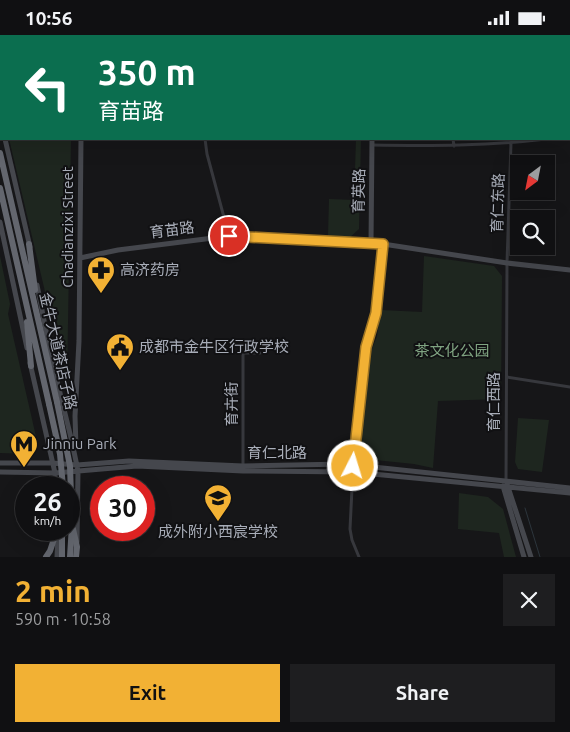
<!DOCTYPE html>
<html lang="en">
<head>
<meta charset="utf-8">
<style>
	:root { --surface:#101012; --page:#1e1e20; --text:#f1f3f6; --muted:#9c9d9f; --line:#303032; --accent:#f2b134 }
	body { margin:0; font-family:Ubuntu,"Noto Sans SC",sans-serif; background:var(--page); color:var(--text); height:100vh; display:flex; flex-direction:column; font-size:19px; white-space:nowrap }
	* { box-sizing:border-box; margin:0 }
	p { font-size:16px; color:var(--muted) }
	.icon { flex:none; width:28px; height:28px; fill:none; stroke:currentColor; stroke-width:2; stroke-linecap:round; stroke-linejoin:round }
	.map { position:relative; height:522px; overflow:hidden }
	.drawer { display:flex; flex-direction:column; background:var(--surface); flex:1 }
	.drawer>* { flex:none }
	.top-card { position:absolute; left:0px; top:0px; width:570px; height:105px; box-shadow:0 5px 20px #0002,0 0 0 1px var(--line); background:#0b6e4f; color:#fff; overflow:hidden }
	.needle { width:32px; rotate:212deg }
	.controls { position:absolute; left:510px; top:120px; display:grid; gap:10px }
	.controls a { display:grid; place-items:center; width:45px; height:45px; border-radius:0px; background:var(--surface); box-shadow:0 5px 20px #0002,0 0 0 1px var(--line); font-size:25px }
	.speed { position:absolute; left:15px; top:441px; display:flex; gap:10px; font-size:25px; font-weight:700; text-align:center }
	.speed>* { display:grid; place-content:center; width:65px; height:65px; border-radius:50%; background:var(--surface); box-shadow:0 5px 20px #0002,0 0 0 1px var(--line); line-height:1 }
	.speed small { font-size:12px; font-weight:400 }
	.speed .limit { border:8px solid #d22; background:#fff; color:#111 }
	.pin { position:absolute; display:grid; place-items:center; width:42px; height:42px; color:#fff; margin:-21px; border:2px solid #fff; border-radius:50%; box-shadow:0 1px 5px #0007 }
	.me { position:absolute; width:55px; margin:-28px; rotate:5deg; stroke-linejoin:round; filter:drop-shadow(0 0 4px #0008) }
	.turn { display:flex; align-items:center; gap:18px; height:105px; padding:0 15px; font-size:22px }
	.turn .icon { width:65px; height:65px; stroke-width:2.5 }
	.turn b { display:block; font-size:35px; line-height:42px }
	.round { display:grid; place-items:center; flex:none; width:52px; height:52px; border-radius:0px; background:var(--page) }
	.head { display:flex; align-items:center; justify-content:space-between; height:85px; padding:0 15px }
	h1 { font-size:30px; font-weight:700; line-height:38px; color:var(--accent) }
	.primary-button { display:flex; gap:10px; margin-top:auto; padding:10px 15px }
	.primary-button a { flex:1; height:58px; border-radius:0px; background:var(--accent); color:#111; font-size:20px; font-weight:700; line-height:58px; text-align:center }
	.primary-button a+a { background:var(--page); color:var(--text) }
	.status { display:flex; justify-content:space-between; align-items:center; height:35px; padding:0 25px; background:var(--surface); direction:ltr }
	.status svg { height:14px; fill:currentColor }
	.map>svg:first-child { display:block }
</style>
</head>
<body>
<div class="status"><b>10:56</b><svg viewBox="0 0 49 12"><path d="M0 12V9h3v3zM5 12V6h3v6zM10 12V3h3v9zM15 12V0h3v12zM26 1h20v11H26zM47 4h2v5h-2z"/></svg></div>
<div class="map">
<svg width="570" height="522" viewBox="0 0 570 522">
	<rect width="100%" height="100%" fill="#161618"/>
	<path fill="#1e261f" d="M0,0h70v1h-69l-1,67z
		M9,104h62l-4,246 -57,-242z
		M356,104h5l-2,90 -11,10 -20,-3 1,-37 25,1z
		M0,221l10,48 -2,10 29,127 -7,13 -30,-1z
		M424,221l70,10 8,10 -1,123 -63,2 -5,67 -19,-4 -39,-4 -15,-17 12,-94 5,-13 4,-26 41,2z
		M518,383l31,2 -7,52 -24,-3 -3,-7z
		M459,458l29,4 15,12 13,48h-12l-5,-24 -41,-4z"/>
	<g fill="none" stroke-linecap="round" stroke-linejoin="round">
		<path stroke="#2c353c" stroke-width="1" d="M525,473l15,49"/>
		<path stroke="#37383d" stroke-width="3" d="M444,0v1
			M569,101h1
			M205,104l2,15 22,82
			M453,104l1,7
			M372,110c59,1 116,1 174,-6
			M507,342l63,10
			M243,431v-113h17
			M506,446l1,-218 4,-120
			M359,522l-7,-17 -2,-11 4,-81 12,-101 10,-34 7,-69"/>
		<path stroke="#45474d" stroke-width="5" d="M82,0v1
			M191,1l22,-1
			M375,1v-1
			M0,81l1,6
			M5,104l25,108
			M0,187l27,126
			M371,208l1,-104
			M80,223l38,-8 111,-14 154,8 124,19 63,7
			M37,250l14,71 21,86 6,29 -1,71
			M30,328l25,110v14
			M76,412l-1,-31 4,-75 2,-202
			M0,428h52l25,2 52,-4 114,5 102,-2 225,24
			M0,437l55,1 82,-7 106,5 109,1 218,21
			M507,449l24,73
			M503,451l21,71
			M57,522l1,-24"/>
		<path stroke="#63666e" stroke-width="6" d="M0,118l57,249
			M0,153l49,216
			M29,209l6,46
			M27,287l4,44
			M73,494l4,18 -1,10
			M46,522l4,-6 7,-21
			M62,522v-27"/>
		<path stroke="#63666e" stroke-width="6" d="M57,367l13,64 2,59 -2,32
			M49,369l11,50 3,33"/>
	</g>
	<g fill="none" stroke-linecap="round" stroke-linejoin="round">
		<g stroke="#9d7322" stroke-width="12">
			<path id="route" d="M229,201l154,8 -7,69 -10,34 -13,119"/>
		</g>
		<use href="#route" stroke="#f2b134" stroke-width="9"/>
	</g>
	<defs>
		<g id="pharmacy-pin" transform="scale(1.4375)"><path d="M0 17L-7.5 6A9.5 9.5 0 1 1 7.5 6Z" fill="#f2b134" stroke="#111113"/><path d="M-2-6h4v4h4v4h-4v4h-4v-4h-4v-4h4Z" fill="#111"/></g>
		<g id="civic-pin" transform="scale(1.4375)"><path d="M0 17L-7.5 6A9.5 9.5 0 1 1 7.5 6Z" fill="#f2b134" stroke="#111113"/><path d="M-.6-6.5H3V-4.5H.6V-3L4-1V1h2V6H-6V1h2V-1L-.6-3ZM-1.2 2.5V6h2.4V2.5Z" fill="#111"/></g>
		<g id="metro-pin" transform="scale(1.4375)"><path d="M0 17L-7.5 6A9.5 9.5 0 1 1 7.5 6Z" fill="#f2b134" stroke="#111113"/><path d="M-5.5 5V-5H-3L0 0L3-5H5.5V5H3V-.5L0 4L-3-.5V5Z" fill="#111"/></g>
		<g id="school-pin" transform="scale(1.4375)"><path d="M0 17L-7.5 6A9.5 9.5 0 1 1 7.5 6Z" fill="#f2b134" stroke="#111113"/><path d="M0-5L7-2L0 1L-7-2ZM-4 1L0 2.5L4 1V4Q0 6-4 4Z" fill="#111"/></g>
	</defs>
	<g fill-rule="evenodd">
		<use href="#pharmacy-pin" x="101" y="235"/>
		<use href="#civic-pin" x="120" y="312"/>
		<use href="#metro-pin" x="24" y="409"/>
		<use href="#school-pin" x="218" y="463"/>
	</g>
	<g text-anchor="middle" stroke-width="4" stroke-linejoin="round" paint-order="stroke">
		<g font-size="15" fill="#a8adb8" stroke="#111113">
			<text transform="translate(359 156) rotate(-89)" y="5">育英路</text>
			<text transform="translate(498 168) rotate(-88)" y="5">育仁东路</text>
			<text transform="translate(68 192) rotate(-90)" y="5">Chadianzixi Street</text>
			<text transform="translate(172 195) rotate(-7)" y="5">育苗路</text>
			<text transform="translate(58 316) rotate(77)" y="5">金牛大道茶店子路</text>
			<text transform="translate(494 367) rotate(-90)" y="5">育仁西路</text>
			<text transform="translate(232 369) rotate(-90)" y="5">育卉街</text>
			<text x="277" y="423">育仁北路</text>
		</g>
		<g font-size="15" fill="#a8adb8" stroke="#111113" text-anchor="start">
			<text x="120" y="240">高济药房</text>
			<text x="139" y="317">成都市金牛区行政学校</text>
			<text x="43" y="414">Jinniu Park</text>
			<text x="218" y="502" text-anchor="middle">成外附小西宸学校</text>
		</g>
		<g font-size="15" fill="#7fa381" stroke="#111113">
			<text x="452" y="321">茶文化公园</text>
		</g>
	</g>
</svg>
<div class="controls">
<a><svg class="needle" viewBox="-14 -14 28 28"><path d="M0-13l5 13h-10z" fill="#e53935"/><path d="M0 13l5-13h-10z" fill="#9c9d9f"/></svg></a>
<a><svg class="icon" aria-label="search" viewBox="0 0 24 24"><circle cx="10" cy="10" r="6"/><path d="M15 15l6 6"/></svg></a>
</div>
<div class="speed"><div>26<small>km/h</small></div><div class="limit">30</div></div>
<div class="pin" style="left:229px;top:201px;background:#d93025"><svg class="icon" aria-label="arrive" viewBox="0 0 24 24"><path d="M6 21V4h12l-3 4 3 4H6"/></svg></div>
<svg class="me" style="left:353px;top:431px" viewBox="-20 -20 40 40"><circle r="17" fill="#f2b134" stroke="#fff" stroke-width="3"/><path d="M0-11L8 9 0 5-8 9z" fill="#fff"/></svg>
<div class="top-card">
<div class="turn"><svg class="icon" aria-label="left" viewBox="0 0 24 24"><path d="M17 20v-9H6M10 6l-5 5 5 5"/></svg><div><b>350 m</b>育苗路</div></div>
</div>
</div>
<section class="drawer">
<div class="head"><div><h1>2 min</h1><p>590 m · 10:58</p></div><a class="round"><svg class="icon" aria-label="close" viewBox="0 0 24 24"><path d="M6 6l12 12M18 6L6 18"/></svg></a></div>
<div class="primary-button"><a>Exit</a><a>Share</a></div>
</section>
</body>
</html>
